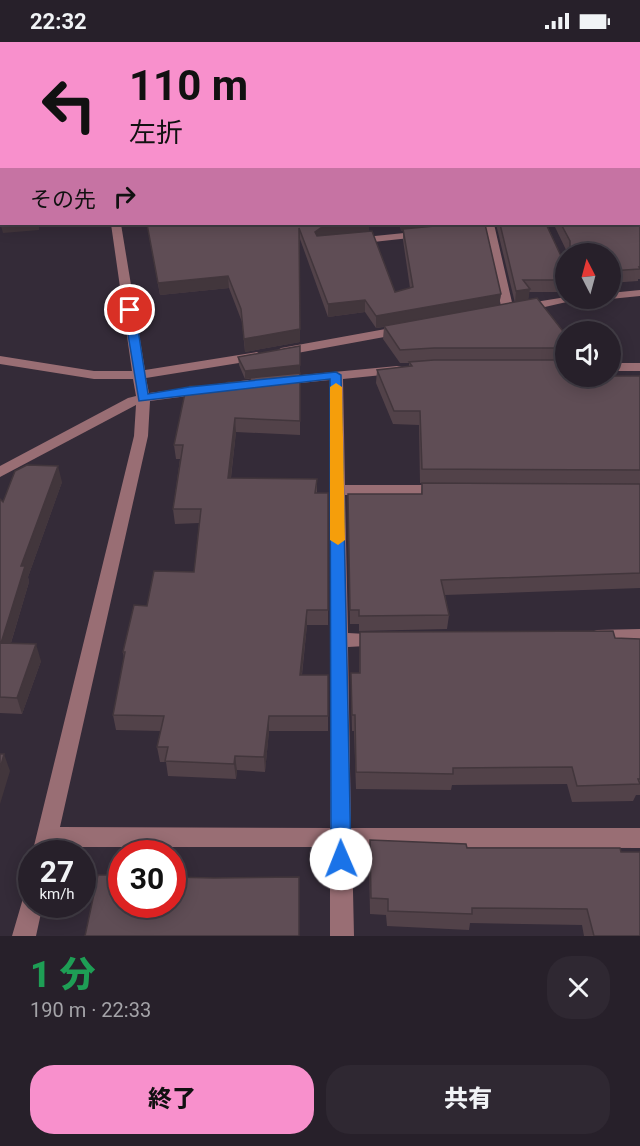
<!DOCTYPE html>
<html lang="ja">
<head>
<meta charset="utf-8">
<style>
	:root { --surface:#27202a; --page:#2f2832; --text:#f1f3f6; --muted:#a4a3a8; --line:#433e47; --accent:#f890cc }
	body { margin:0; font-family:Roboto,"Noto Sans JP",sans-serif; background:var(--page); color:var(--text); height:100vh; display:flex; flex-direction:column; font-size:22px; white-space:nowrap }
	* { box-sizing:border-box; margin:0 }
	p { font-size:20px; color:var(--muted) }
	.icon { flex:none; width:33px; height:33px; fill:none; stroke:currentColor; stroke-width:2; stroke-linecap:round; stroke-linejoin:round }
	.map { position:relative; height:894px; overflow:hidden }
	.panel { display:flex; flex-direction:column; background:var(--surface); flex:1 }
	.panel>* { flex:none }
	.hud { position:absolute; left:0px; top:0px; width:640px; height:183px; box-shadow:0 3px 15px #0003,0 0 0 2px var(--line); background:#f890cc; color:#111; overflow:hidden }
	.needle { width:39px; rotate:354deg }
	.buttons { position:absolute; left:555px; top:201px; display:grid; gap:12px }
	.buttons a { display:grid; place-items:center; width:66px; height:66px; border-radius:50%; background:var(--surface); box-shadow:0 3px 15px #0003,0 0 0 2px var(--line); font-size:30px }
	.speed { position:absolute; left:18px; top:798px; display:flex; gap:12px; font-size:30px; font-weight:700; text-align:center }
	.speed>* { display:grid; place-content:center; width:78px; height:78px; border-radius:50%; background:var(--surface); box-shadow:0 3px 15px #0003,0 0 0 2px var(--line); line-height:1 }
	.speed small { font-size:15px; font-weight:400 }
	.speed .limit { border:9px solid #d22; background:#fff; color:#111 }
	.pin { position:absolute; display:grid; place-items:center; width:51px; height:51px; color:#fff; margin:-26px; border:3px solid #fff; border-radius:50%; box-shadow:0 2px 6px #0007 }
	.me { position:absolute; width:66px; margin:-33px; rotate:359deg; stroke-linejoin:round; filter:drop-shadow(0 0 4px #0008) }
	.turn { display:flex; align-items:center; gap:21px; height:126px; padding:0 30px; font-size:27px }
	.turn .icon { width:78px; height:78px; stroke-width:2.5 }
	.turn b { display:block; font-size:42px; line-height:51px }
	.then { display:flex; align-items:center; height:57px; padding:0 30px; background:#0003; gap:12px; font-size:22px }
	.round { display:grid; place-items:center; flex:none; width:63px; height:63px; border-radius:24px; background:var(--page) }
	.overview { display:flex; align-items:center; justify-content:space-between; height:102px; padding:0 30px }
	h1 { font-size:36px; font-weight:800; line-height:45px; color:#1e9e55 }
	.action { display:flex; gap:12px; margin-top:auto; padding:12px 30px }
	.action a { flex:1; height:69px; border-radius:24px; background:var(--accent); color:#111; font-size:24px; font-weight:800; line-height:69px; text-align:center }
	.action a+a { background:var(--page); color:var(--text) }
	.status { display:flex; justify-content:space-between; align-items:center; height:42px; padding:0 30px; background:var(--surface); direction:ltr }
	.status svg { height:16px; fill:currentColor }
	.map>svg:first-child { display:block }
</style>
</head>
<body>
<div class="status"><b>22:32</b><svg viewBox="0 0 49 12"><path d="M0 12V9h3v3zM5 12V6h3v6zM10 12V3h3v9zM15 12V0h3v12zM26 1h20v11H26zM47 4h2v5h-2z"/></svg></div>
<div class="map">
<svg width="640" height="894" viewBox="0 0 640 894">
	<rect width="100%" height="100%" fill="#342b38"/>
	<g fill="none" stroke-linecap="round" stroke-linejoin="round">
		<path fill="#996e74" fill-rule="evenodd" d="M450,0h6l1,2h-7z
			M473,0h6v2h-6z
			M544,0h6l1,2h-7z
			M639,31h1v4h-1z
			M0,50h2v4h-2z
			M111,182h10l24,146 112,-18 6,4 -6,4 -111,18 3,15 99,-13 7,4 -7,4 -98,13 -2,35 -88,391 270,1v-448l-49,5 -7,-4 7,-4 116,-11 5,1 1,3 -1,3 -59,6 2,106h97l8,5 -8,5h-97l3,138 36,2 3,5 -3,5 -36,2 3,181h289v20l-288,-1 2,89h-24v-89h-275l-1,7h-22l102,-418 2,-31 -136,72v-11l128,-68 8,-2 -3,-17h-39l-94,-15v-8l94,15h38z
			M484,182h10l20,87 -2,2h-8l-2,-2z
			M424,189l5,3 -1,2 -73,8 -5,-3 5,-3z
			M640,248v6l-30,3 -4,-1h4v-5z
			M566,255l18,1 -61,14 -6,-4 6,-4z
			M402,284l4,1v6l-125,23 -6,-4 6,-4z
			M610,321h30v8h-30z
			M640,587v14l-43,1 -6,-2 -3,-5 3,-5 6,-2z
			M32,850v12h11l-7,32h-24l12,-41z"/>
	</g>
	<path fill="#524249" d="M0,0l2,2v21h-2z
		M639,40l1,1v196h-2v2l-28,2v-29h-42l-13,-27 -8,-2 14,31 5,2v28h-2l-1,6h-34l-1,8 38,35v41h74v108l-220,-1 -1,-58 -26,-1 -17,-41 1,-13 32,-3v-4h-9l-17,-24 1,-12 -8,1 -11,-16 -37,5 -28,-78v103l-55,10 -3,-30 -13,-34 -69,7 -13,-71h222v8l26,60 15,-4 -7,-48v-9h-2l-1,-7h85l16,70 -2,11 16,-2 -19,-79h143z
		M300,304v89l-64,-3 -5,46 86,1v14h11v132h-21l-5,50h26v56h-59l-4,41 -28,-2 -1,9 -68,-3 -2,-14h-6l-3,-15 4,-16 -45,-1 -3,-15 11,-57 -1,-6 24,-46 47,-34 5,-49 -24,1 -2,-15 7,-50h-4l-2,-14 15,-52 38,-6 23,-5v-3h-5l-6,-14 -1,-8z
		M62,440l-34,95 1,5 -18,61 30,18 -19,53 -22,-1v-214l3,3z
		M422,441l218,1v104l-195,7 4,20 -2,14 -88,2v-7h-9l-2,-130h73z
		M360,590l280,7v156h-4l-3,6 -61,1 -5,-18 -115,1 -1,5 -95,-1 -2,-58h-2l-1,-41v-17h8z
		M370,798l97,8 173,88h-56l-2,-11 -112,-2 -1,7 -82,-4 -1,-11 -16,-1 -1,-58z"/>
	<path fill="#42363c" d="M0,180h2v2h37v6l-36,3z
		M359,182h10v10l-54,9v-11l7,-5z
		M401,182h80l-80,7z
		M299,186l1,114 -55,10 -1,-13z
		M228,234l1,12 -69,7 -2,-12z
		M530,247l-2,12 -13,2 1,-12z
		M501,252l-2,12 -123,22v-12z
		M365,258v12l-37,5v-13z
		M300,323v8l-55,6v-8z
		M235,376l1,14 -7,60 -1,-14z
		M58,424l4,16 -34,95 1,5 -23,77 -5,-16 20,-77z
		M307,568v15l-7,65v-15z
		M36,602l5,17 -19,53 -5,-16z
		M269,674v15l-4,41 -1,-15z
		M4,712l6,17 -10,33v-35z
		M235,714l2,14 -1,9 -2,-15z"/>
	<path fill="#5f4d55" stroke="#42363c" stroke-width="1.5" d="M0,0h417v2h-417z
		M487,0h55l1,2h-56z
		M639,40l1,1v30l-1,5z
		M2,62v118h-2z
		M639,78l1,1v146h-1l1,2 -30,2v-17h-40v-13l-9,-17h78z
		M147,182h212l-37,3 -7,5 2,4 55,-5 23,61 18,-5 -10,-58 53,-5h29l16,70 -125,22 -11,-16 -37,4 -29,-76 1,101 -56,10 -3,-30 -13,-33 -70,7z
		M500,182h46l15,32 5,2v16h-3l2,6h-42l7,9 -14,2z
		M537,256l29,37v13h-132l-34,2 -16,-24z
		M300,304v19l-55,6 -7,-14z
		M434,318h132v16h74v94l-218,-1 -2,-58h-26l-17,-41 35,-4 -3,-4z
		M300,331v48l-65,-3 -7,60 89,1 -2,14h13v117h-21l-7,65h28v41h-59l-5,41 -29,-1 -1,8 -69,-3 3,-14h-11l7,-31 -51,-1 12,-63h-2l11,-47 13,1 7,-35 40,1 7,-63h-28l10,-64h-9l11,-52h4l1,-7 37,1 1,-5h23l-1,-4z
		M27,423l31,1 -37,100h4l-24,77 35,1 -19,54 -17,-1v-198l3,3 12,-31z
		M422,441l218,1v89l-199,7 8,35 -90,1v-6h-9l-2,-116h74z
		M613,589l2,7 25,1v140h-2l2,5 -63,2 -5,-19 -119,1v6l-97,-2 -1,-57h-3l-1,-42h9v-41z
		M0,712h4l-4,15z
		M370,798l96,4 1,4h153l1,4h19v84h-46l-7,-27 -115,-1v6l-84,-3v-12l-17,-1z
		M98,833h24v29h50v-27l42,1 85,-1v59h-214z"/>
	<path fill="#1a73e8" stroke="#114b97" stroke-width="1.5" d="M130,265l5,3 13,84 41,-7 147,-15 5,3 10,484 -3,6 -7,3 -7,-3 -3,-6 -1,-480 -191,22 -15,-91z"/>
	<path fill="#f59e0b" d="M336,341l6,4 3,153 -7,5 -8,-5v-153z"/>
</svg>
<div class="buttons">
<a><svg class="needle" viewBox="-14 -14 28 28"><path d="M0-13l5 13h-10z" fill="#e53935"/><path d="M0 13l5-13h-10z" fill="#a4a3a8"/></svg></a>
<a><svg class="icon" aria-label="sound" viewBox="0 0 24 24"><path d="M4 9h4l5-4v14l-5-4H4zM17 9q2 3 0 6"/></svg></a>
</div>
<div class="speed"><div>27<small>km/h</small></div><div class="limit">30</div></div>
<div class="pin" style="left:130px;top:268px;background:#d93025"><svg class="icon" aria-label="arrive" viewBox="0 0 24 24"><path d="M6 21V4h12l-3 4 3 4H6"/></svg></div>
<svg class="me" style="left:341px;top:817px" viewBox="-20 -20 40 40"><circle r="19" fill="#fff"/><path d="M0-13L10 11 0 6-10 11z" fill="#1a73e8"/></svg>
<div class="hud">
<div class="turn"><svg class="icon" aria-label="left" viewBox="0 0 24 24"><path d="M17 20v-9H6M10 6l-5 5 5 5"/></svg><div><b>110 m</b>左折</div></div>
<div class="then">その先<svg class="icon" aria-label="right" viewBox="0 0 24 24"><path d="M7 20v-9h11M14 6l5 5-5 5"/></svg></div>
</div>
</div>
<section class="panel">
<div class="overview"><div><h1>1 分</h1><p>190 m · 22:33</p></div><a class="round"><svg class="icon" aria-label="close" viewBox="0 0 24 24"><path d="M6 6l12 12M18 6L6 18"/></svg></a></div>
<div class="action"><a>終了</a><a>共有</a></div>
</section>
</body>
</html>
